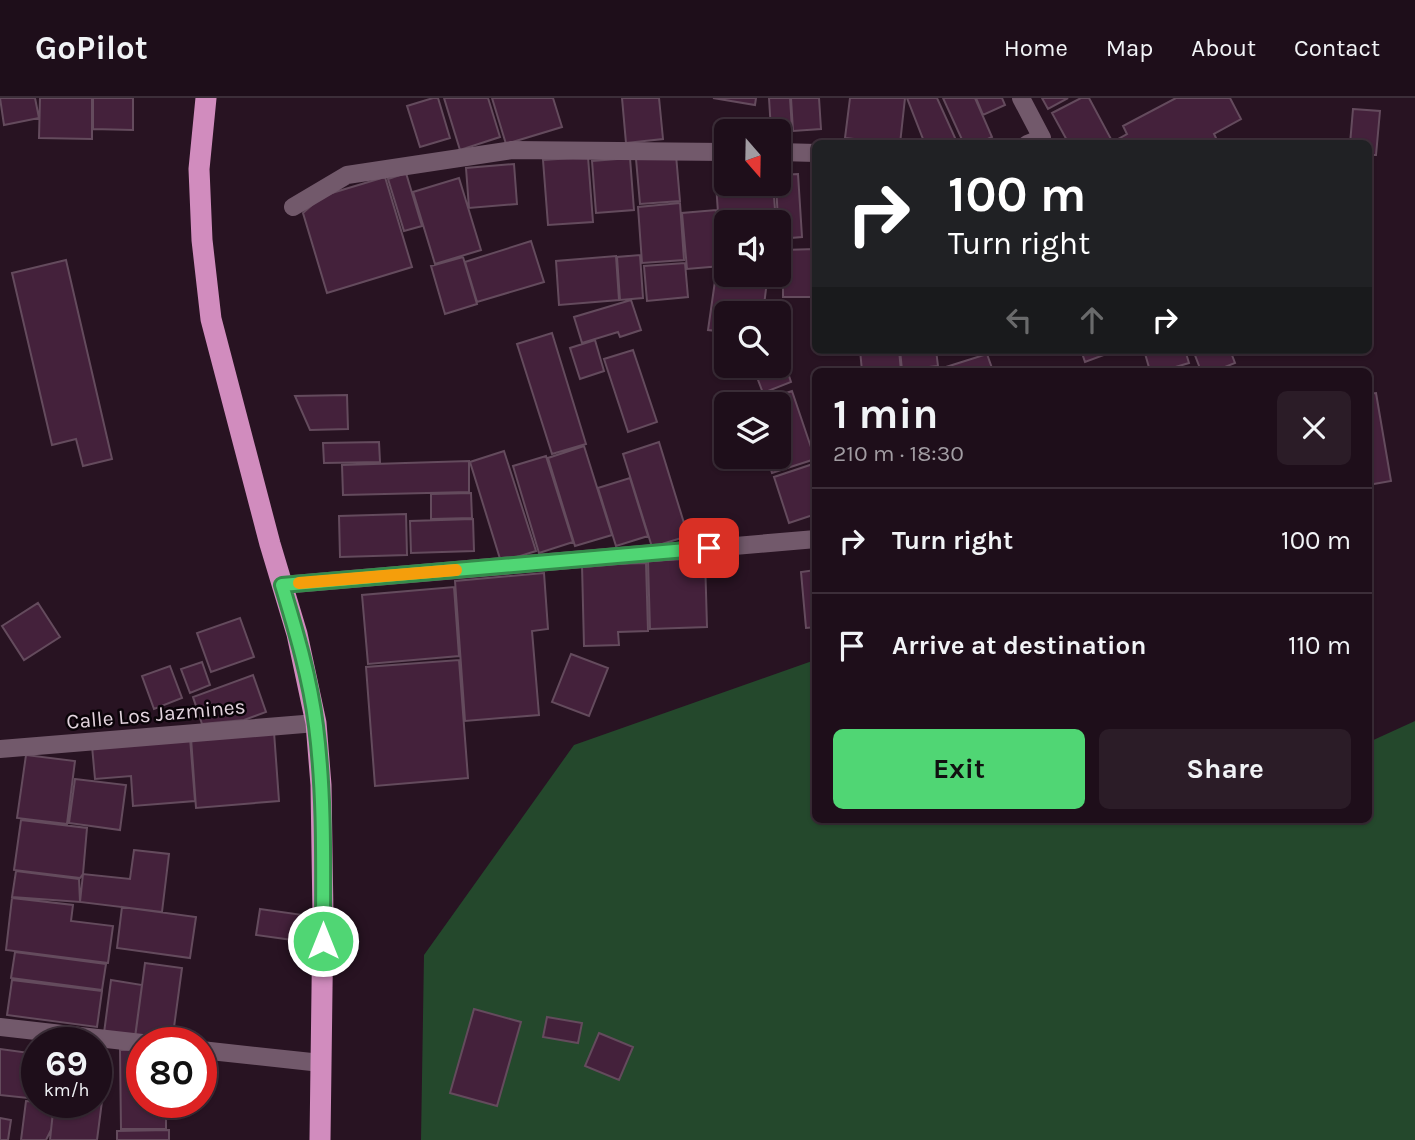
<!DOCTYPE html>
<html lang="en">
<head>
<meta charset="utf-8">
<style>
	:root { --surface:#1e0e1a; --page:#2b1c27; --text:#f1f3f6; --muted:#a19ca2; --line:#3c2e39; --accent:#50d674 }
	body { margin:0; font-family:Karla,sans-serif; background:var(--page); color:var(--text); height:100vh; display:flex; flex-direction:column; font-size:26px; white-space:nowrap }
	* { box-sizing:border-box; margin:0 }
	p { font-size:23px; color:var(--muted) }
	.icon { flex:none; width:38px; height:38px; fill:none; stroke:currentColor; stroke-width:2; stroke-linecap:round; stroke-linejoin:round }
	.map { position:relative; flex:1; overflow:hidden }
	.sheet { position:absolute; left:812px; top:270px; width:560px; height:455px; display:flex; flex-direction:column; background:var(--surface); border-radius:10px; box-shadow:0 2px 5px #0004,0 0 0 2px var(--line) }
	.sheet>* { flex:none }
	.top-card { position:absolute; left:812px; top:42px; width:560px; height:214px; border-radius:10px; box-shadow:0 2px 5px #0004,0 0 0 2px var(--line); background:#202124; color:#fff; overflow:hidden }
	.needle { width:46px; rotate:160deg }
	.tools { position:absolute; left:714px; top:21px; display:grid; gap:14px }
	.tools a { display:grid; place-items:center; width:77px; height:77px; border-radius:10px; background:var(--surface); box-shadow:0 2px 5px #0004,0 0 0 2px var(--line); font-size:35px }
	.speed { position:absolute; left:21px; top:929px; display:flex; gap:14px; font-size:35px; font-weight:700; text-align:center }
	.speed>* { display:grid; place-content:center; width:91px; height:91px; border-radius:50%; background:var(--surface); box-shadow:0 2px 5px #0004,0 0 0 2px var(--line); line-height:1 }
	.speed small { font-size:18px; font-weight:400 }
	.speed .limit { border:10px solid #d22; background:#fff; color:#111 }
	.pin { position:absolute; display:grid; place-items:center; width:60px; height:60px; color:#fff; margin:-30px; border-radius:14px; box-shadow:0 4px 10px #0006 }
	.me { position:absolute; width:77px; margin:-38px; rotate:0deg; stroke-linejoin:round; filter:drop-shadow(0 0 5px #0008) }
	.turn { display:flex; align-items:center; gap:24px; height:147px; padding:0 21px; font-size:32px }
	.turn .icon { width:91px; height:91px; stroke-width:2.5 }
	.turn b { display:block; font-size:49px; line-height:60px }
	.lanes { display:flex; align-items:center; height:66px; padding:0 21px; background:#0003; justify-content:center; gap:35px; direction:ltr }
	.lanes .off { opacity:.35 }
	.round { display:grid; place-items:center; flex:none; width:74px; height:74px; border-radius:10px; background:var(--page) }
	.overview { display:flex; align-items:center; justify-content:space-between; height:119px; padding:0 21px }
	h1 { font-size:42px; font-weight:700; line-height:52px }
	.action { display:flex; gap:14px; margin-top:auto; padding:14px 21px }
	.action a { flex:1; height:80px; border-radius:10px; background:var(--accent); color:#111; font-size:28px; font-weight:700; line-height:80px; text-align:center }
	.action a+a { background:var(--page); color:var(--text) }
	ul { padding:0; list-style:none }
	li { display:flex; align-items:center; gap:21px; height:105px; padding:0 21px; border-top:2px solid var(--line) }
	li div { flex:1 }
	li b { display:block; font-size:26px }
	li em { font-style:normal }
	header { display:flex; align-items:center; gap:42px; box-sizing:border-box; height:98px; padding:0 35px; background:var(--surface); border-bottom:2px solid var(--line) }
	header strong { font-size:33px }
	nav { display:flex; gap:38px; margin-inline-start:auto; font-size:24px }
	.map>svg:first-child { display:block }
</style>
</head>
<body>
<header>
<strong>GoPilot</strong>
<nav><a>Home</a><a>Map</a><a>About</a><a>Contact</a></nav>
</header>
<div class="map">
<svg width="1415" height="1042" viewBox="0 0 1415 1042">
	<rect width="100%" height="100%" fill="#281322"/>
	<path fill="#24482c" d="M815,562l1,159h552l1,-77 46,-21v419h-994l3,-185 150,-210z"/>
	<path fill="#44213b" stroke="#644b5d" stroke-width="2" d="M0,0h35l4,20 -35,7z
		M40,0h52v41l-53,-1z
		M93,0h40v32l-40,-1z
		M433,0h5l12,40 -30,9 -13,-41z
		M444,0h44l12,39 -40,13z
		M492,0h61l9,29 -56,17z
		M622,0h37l4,41 -37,4z
		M713,0h43l-1,7z
		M769,0h21l2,31 -21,1z
		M791,0h28l2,31 -28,2z
		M850,0h55l-5,46 -55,-6z
		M907,0h30l19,42 -8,4h-23z
		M943,0h32l17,39 -15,7h-13z
		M976,0h26l3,7 -22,10z
		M1042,0h26l-20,11z
		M1081,0h8l22,41 -9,5h-33l-17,-31z
		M1176,0h54l11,21 -27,15 4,8 -2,2h-107l18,-10 -4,-8z
		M1353,11l27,2 -4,44h-8v-11h-18z
		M676,57l4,46 -40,3 -4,-45z
		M588,59l5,65 -45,3 -5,-65z
		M630,60l4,52 -38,3 -4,-52z
		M514,66l3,40 -48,4 -3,-40z
		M726,70v16h47l3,38h-50v48l-4,1 -7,-102z
		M406,75l16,53 -18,5 -16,-52z
		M798,76l4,63 -23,2 -3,-55h3v-9z
		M385,79l27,90 -85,26 -24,-80 19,-17z
		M459,80l22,72 -46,14 -22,-72z
		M680,105l4,57 -42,3 -4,-56z
		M716,112l5,56 -34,3 -5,-56z
		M531,143l13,41 -67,20 -12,-40z
		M815,151v48h-32v-47z
		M640,157l3,43 -23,2 -3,-43z
		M616,158l3,44 -60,5 -3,-44z
		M463,159l14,47 -32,10 -14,-48z
		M66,162l46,199 -29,7 -7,-27 -24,6 -40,-172z
		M685,165l3,34 -41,4 -3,-35z
		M716,176l51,7 -4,32h-37v19l-18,-2z
		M631,202l10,30 -21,7 -2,-5 -36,11 -8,-26z
		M552,235l34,111 -34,10 -35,-110z
		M595,242l9,31 -24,8 -10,-31z
		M633,252l24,72 -29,10 -24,-73z
		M860,252h39l2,21h-39z
		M900,252h36l2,16 -36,4z
		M1081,252h30l1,2 -27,10z
		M1144,252h41l4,13 -27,8h-12z
		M1193,252h37l5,13 -20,8h-14z
		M987,256l6,17h-46l-1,-4z
		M784,263l7,21 -28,11 -8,-21 15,-6h9v-4z
		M792,293l23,68 -43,14 -5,-16h12v-53h-27z
		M1376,295l15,88 -23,4v-91z
		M347,297l1,34 -38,1 -15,-34z
		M379,344l1,20 -56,1 -1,-20z
		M659,344l29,94 -36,11 -29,-93z
		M584,348l28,89 -37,11 -27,-88z
		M504,353l32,100 -35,11 -31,-100z
		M546,358l27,86 -34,11 -26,-87z
		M469,363v31l-126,3 -1,-30z
		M816,365v51l-27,9 -15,-46z
		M630,380l18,58 -32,10 -18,-58z
		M471,395l1,25 -41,1v-25z
		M406,416l1,41 -67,2 -1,-41z
		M473,421l1,32 -63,2 -1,-32z
		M705,460l2,69 -57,2 -2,-68z
		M646,465l2,68 -30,1 1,13 -35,1 -2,-81z
		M816,472v57l-10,1 -5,-56z
		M544,475l4,56 -16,2 7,84 -74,6 -10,-140z
		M454,489l5,69 -91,8 -6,-69z
		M38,505l22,34 -36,23 -22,-34z
		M240,520l14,39 -43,15 -14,-39z
		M571,556l37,14 -19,48 -37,-14z
		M459,562l9,118 -93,8 -9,-119z
		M202,564l8,23 -20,8 -9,-24z
		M170,568l12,32 -28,11 -12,-33z
		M253,577l13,37 -22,8 -42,4 -9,-27z
		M274,634l5,69 -83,7 -5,-70z
		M190,640l5,63 -62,5 -2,-30 -36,3 -3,-33z
		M26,657l49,6 -8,63 -50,-6z
		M75,681l51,6 -6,45 -51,-7z
		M21,722l66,8 -4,46 -3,4 -66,-8z
		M134,752l35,4 -7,58 -82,-10 3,-28 47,5z
		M16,773l63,8 1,23 -68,-5z
		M12,800l61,7 -2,16 42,5 -5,37 -102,-13z
		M122,809l74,10 -6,41 -73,-10z
		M260,811l43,6 -3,26 -44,-6z
		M15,854l91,12 -4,26 -91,-12z
		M145,865l37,5 -10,74 -37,-4z
		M12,882l90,11 -5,36 -90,-12z
		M111,882l31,5 -7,52 -31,-4z
		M474,911l47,13 -24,84 -47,-13z
		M547,919l35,6 -4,20 -35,-6z
		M599,935l34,14 -14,33 -34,-14z
		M0,951l37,5v45l-37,-4z
		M120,952h22v52h24v27h-45z
		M96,960l9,1 -5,40h-4z
		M96,1002l6,1 -5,39h-47l4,-38h42z
		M26,1003l28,3 -3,26 -5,10h-25z
		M0,1020l11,2 -3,20h-8z
		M169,1032v10h-52v-9z"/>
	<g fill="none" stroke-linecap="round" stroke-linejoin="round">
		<path stroke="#72596b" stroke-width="18" d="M1021,0l21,40 -15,6
			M779,54l37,1
			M293,109l54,-32 165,-25 214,2
			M282,487l534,-46
			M0,651l316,-26
			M0,929l142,16
			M201,952l120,13"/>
		<path stroke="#d18cbe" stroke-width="21" d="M206,0l-7,71 3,71 9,79 59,225 27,90 19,89 5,62 2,131 -3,224"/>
	</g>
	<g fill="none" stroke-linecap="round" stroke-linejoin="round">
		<g stroke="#348b4b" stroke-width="18">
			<path id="route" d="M323,843c0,-71 2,-144 -7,-215 -6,-48 -20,-95 -34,-141l427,-37"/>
		</g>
		<use href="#route" stroke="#50d674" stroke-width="12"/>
		<path stroke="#f59e0b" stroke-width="12" d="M299,485l157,-13"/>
	</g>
	<g text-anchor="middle" stroke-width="5" stroke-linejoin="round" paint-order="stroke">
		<g font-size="21" fill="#e3d4de" stroke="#0b0409">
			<text transform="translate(156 616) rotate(-5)" y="7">Calle Los Jazmines</text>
		</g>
	</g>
</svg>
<div class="tools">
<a><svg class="needle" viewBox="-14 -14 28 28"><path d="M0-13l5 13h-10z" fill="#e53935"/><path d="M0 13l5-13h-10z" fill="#a19ca2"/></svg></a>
<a><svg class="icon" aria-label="sound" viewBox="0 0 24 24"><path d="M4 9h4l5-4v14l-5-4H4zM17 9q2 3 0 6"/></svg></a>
<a><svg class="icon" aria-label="search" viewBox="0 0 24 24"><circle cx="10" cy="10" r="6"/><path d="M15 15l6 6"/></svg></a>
<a><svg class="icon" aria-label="layers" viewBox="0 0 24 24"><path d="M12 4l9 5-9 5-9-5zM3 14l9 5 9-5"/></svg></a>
</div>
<div class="speed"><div>69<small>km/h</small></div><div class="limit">80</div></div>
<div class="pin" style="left:709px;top:450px;background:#d93025"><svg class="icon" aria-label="arrive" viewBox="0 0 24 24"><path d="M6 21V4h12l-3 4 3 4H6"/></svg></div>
<svg class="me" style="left:323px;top:843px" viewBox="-20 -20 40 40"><circle r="17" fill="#50d674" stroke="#fff" stroke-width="3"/><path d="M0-11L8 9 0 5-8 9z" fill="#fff"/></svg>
<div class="top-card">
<div class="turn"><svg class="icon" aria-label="right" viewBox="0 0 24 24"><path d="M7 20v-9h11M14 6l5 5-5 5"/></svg><div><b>100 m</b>Turn right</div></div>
<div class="lanes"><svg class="icon off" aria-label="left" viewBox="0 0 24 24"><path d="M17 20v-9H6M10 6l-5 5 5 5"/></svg><svg class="icon off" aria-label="ahead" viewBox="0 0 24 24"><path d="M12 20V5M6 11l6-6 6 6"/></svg><svg class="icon" aria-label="right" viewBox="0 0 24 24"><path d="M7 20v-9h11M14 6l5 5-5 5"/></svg></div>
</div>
<section class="sheet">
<div class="overview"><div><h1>1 min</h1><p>210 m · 18:30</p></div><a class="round"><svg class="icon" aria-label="close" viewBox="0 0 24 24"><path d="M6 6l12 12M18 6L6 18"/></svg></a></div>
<ul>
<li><svg class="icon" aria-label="right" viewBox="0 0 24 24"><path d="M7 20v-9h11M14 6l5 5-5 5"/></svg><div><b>Turn right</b></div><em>100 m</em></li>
<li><svg class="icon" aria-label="arrive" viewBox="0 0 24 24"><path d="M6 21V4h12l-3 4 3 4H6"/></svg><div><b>Arrive at destination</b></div><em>110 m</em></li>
</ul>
<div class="action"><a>Exit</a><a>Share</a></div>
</section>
</div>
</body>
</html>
